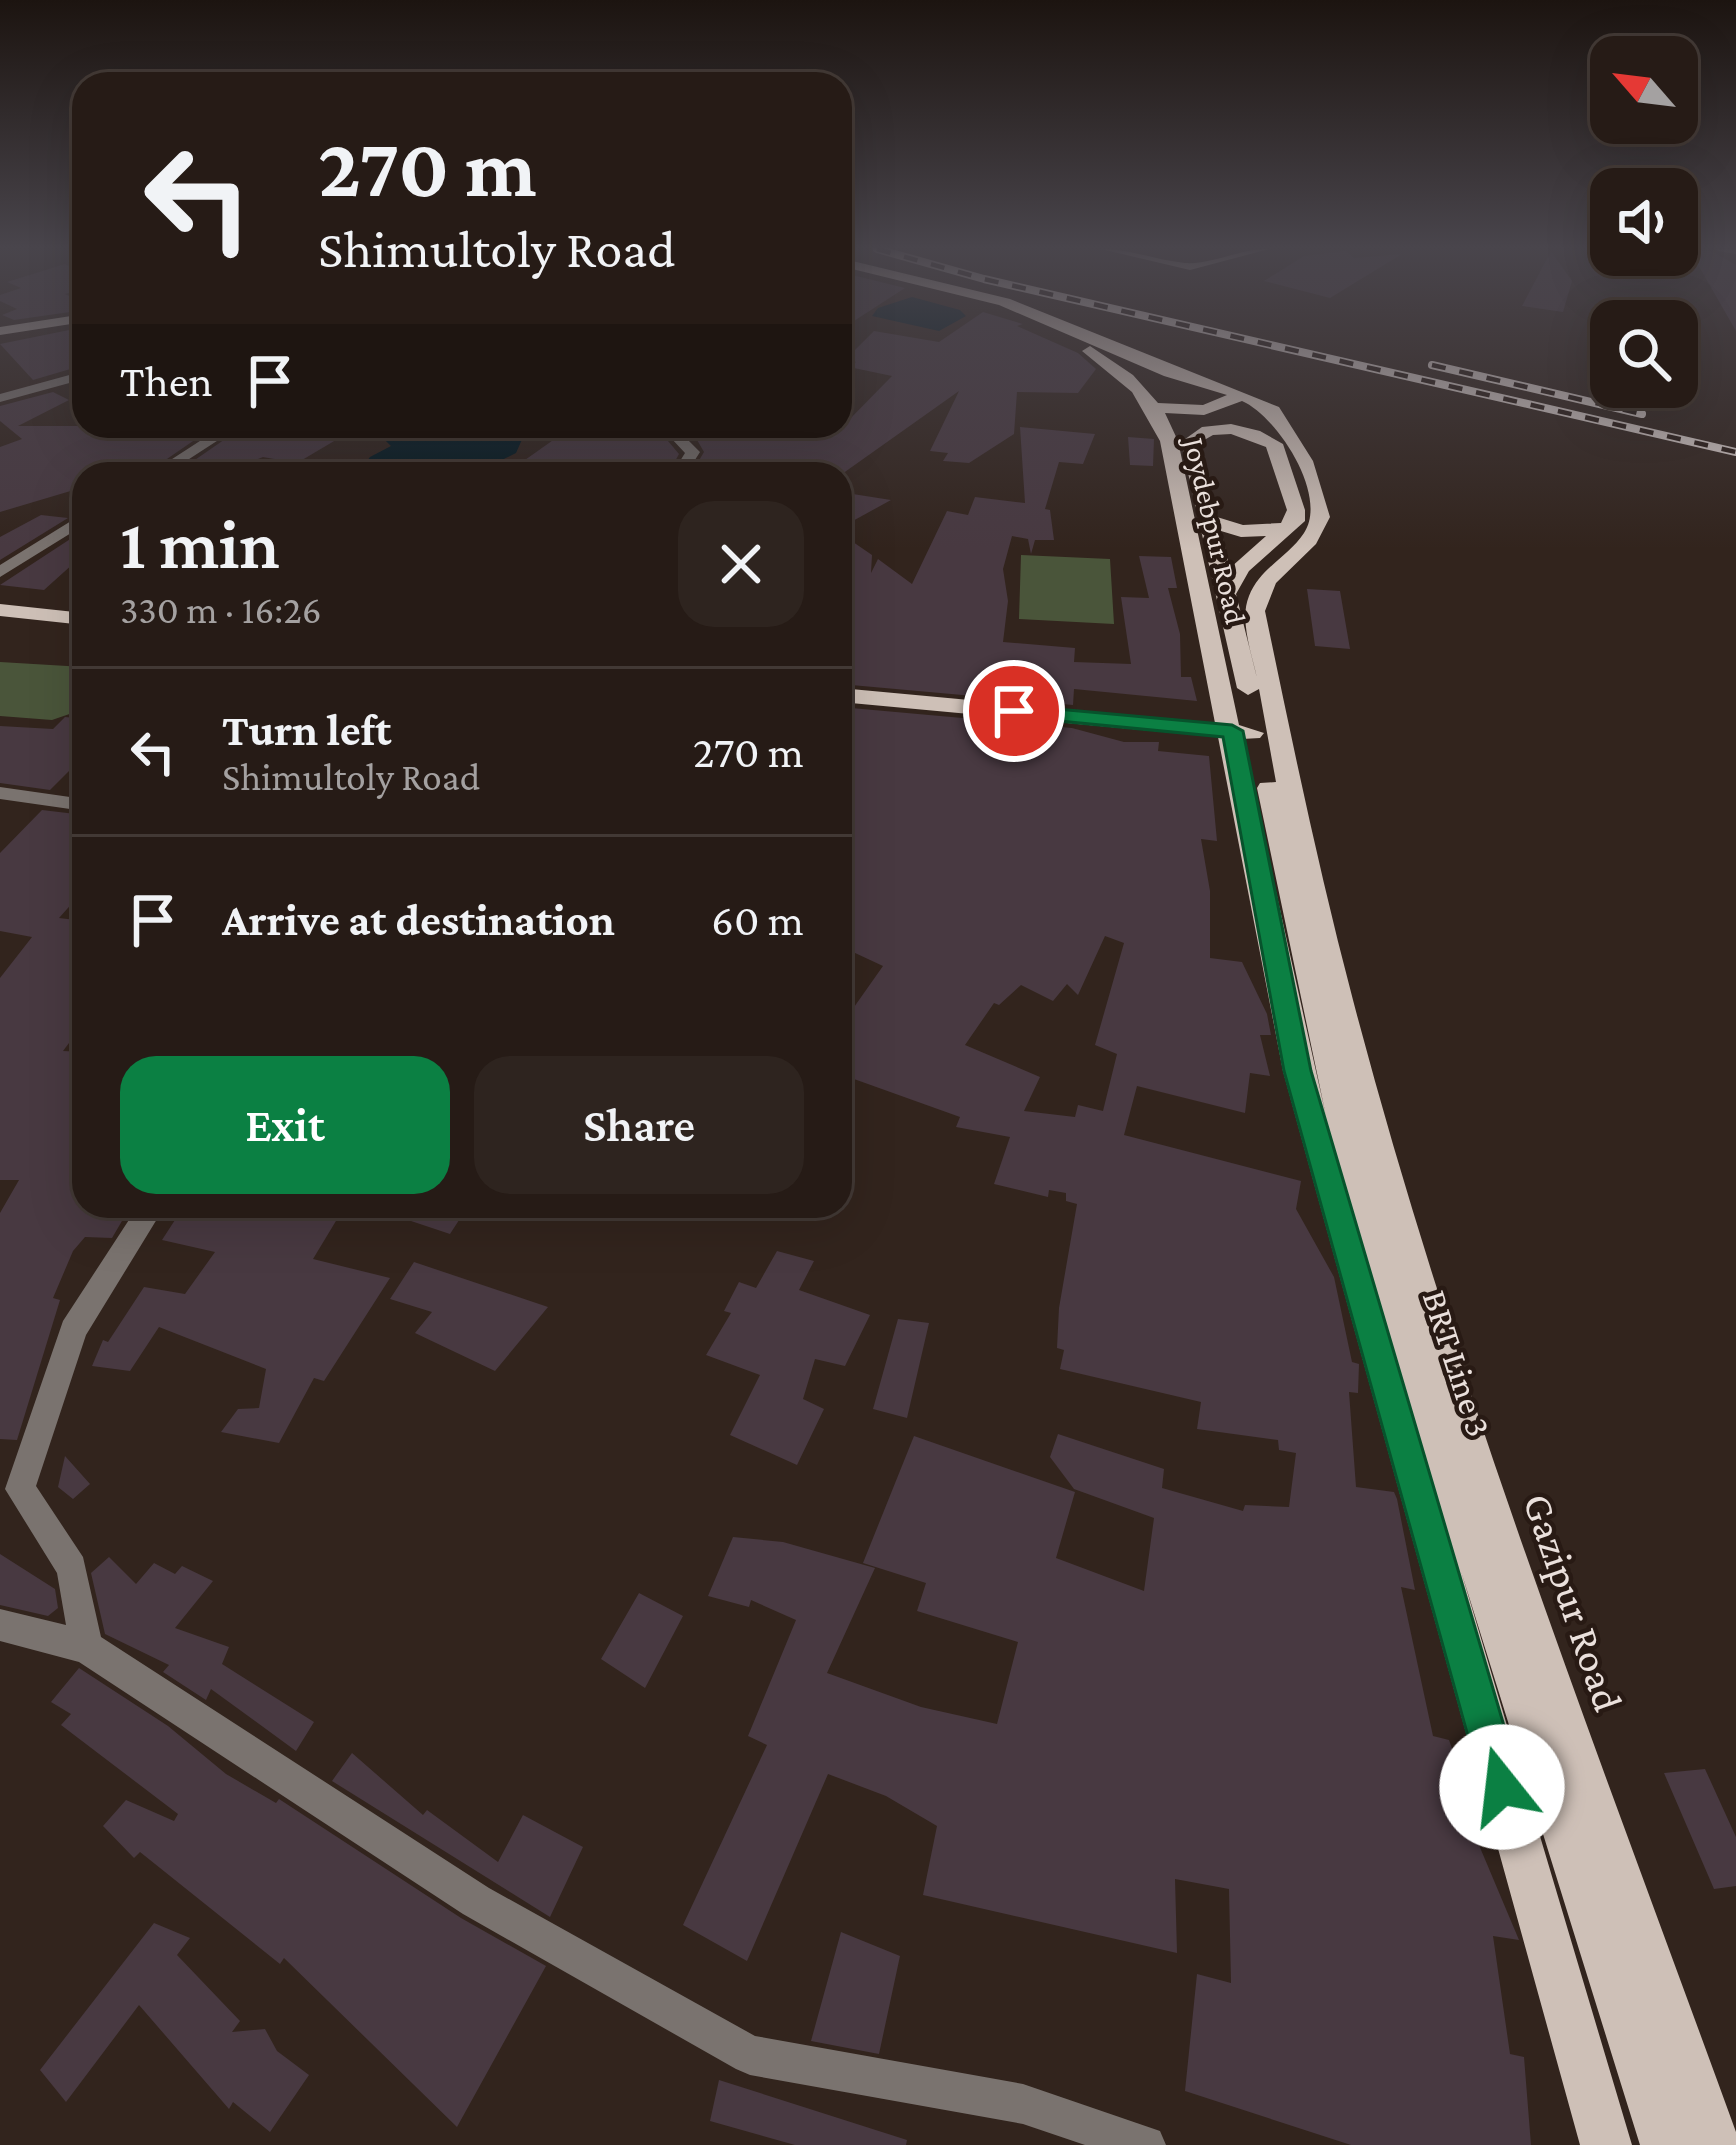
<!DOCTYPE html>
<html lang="en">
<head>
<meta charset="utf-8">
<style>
	:root { --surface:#261b16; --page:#2e241f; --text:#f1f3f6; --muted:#a4a1a1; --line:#423935; --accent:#0b8043 }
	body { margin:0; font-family:"Crimson Pro",serif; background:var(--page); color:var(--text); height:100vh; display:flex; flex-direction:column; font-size:45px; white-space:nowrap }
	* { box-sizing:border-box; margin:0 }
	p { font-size:39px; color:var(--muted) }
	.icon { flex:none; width:66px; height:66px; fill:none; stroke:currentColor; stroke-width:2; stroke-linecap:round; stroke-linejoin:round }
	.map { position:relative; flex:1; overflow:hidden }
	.sheet { position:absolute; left:72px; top:462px; width:780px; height:756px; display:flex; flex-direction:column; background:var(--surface); border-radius:36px; box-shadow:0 12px 48px #0002,0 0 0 3px var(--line) }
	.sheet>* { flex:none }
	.top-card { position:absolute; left:72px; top:72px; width:780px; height:366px; border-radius:36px; box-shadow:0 12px 48px #0002,0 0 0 3px var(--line); background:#261b16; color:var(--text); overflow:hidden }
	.needle { width:78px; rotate:298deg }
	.tools { position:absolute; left:1590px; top:36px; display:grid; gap:24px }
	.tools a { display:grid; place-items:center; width:108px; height:108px; border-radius:24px; background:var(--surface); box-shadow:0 12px 48px #0002,0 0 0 3px var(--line); font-size:60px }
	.pin { position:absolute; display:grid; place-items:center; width:102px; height:102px; color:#fff; margin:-51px; border:6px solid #fff; border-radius:50%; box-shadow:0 3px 12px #0007 }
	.me { position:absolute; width:132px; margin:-66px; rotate:344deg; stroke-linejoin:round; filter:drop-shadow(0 0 9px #0008) }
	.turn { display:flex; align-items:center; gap:42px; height:252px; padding:0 48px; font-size:54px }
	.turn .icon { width:156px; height:156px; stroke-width:2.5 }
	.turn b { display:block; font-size:84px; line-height:102px }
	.then { display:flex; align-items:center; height:114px; padding:0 48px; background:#0003; gap:24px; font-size:45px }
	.round { display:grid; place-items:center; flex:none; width:126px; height:126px; border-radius:36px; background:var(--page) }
	.summary { display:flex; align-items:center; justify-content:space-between; height:204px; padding:0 48px }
	h1 { font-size:72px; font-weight:600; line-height:90px }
	.button { display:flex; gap:24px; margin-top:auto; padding:24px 48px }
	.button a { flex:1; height:138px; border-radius:36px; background:var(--accent); color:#fff; font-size:48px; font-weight:600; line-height:138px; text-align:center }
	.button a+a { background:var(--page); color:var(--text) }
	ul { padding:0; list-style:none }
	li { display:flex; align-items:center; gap:36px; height:168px; padding:0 48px; border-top:3px solid var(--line) }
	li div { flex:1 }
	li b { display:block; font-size:45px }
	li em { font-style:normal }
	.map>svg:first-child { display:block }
</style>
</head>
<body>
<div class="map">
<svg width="1736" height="2145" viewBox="0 0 1736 2145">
	<rect width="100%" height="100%" fill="#32241d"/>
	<path fill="#4a553a" d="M1021,555l89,4 4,65 -95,-5z
		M0,662l84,5v42l-32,11 -52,-4z"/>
	<path fill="#011922" d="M912,297l48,13 6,6 -27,15 -67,-15 6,-8z
		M383,426h145l-12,27 -41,20 -115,-2 10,-14 21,-11 -15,-15z"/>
	<path fill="#483941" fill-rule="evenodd" d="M1689,249l24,3 23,13v66z
		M1346,251l8,7 48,-4 -72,44 -66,-17 40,-25z
		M1551,251l21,30 -9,31 -41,-6z
		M65,264l19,10v15l-19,5 19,9v7l-70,10 -12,-5 15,-6 -17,-8v-6l21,-7 -14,-6z
		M840,272l65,16 -65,42z
		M983,312l40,12 -6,2 61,27 18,16 -18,24 -61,-1 -3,42 -45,29 -26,-2 5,-8 -18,-2 29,-60 -117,83h-151l13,-22 -15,-26h154l49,-50 -43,-9 7,-5 -11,-2 29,-29 65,11z
		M84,327v38l-51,15 -33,-36z
		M53,392l16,8 -51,26h197l-70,48h-61v13l-84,25v-65l22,-8 -22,-18v-15z
		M244,426h65l37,8 -49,29 -34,-6 -43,17 -44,-1z
		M573,426h93l2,15 11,13 -11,20h-163z
		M1020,427l75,7 -12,30 -24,-2 -14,47 5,1 4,30h-19l-4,14 -3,-15 -16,-3 -9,33 5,32 -5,41 72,6 -1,14 57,2 -10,-67 28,1 -10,-42 32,1 6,31h-9l12,46 1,43h10l6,24 -123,-12 -1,16 -233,-21v-151l32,22 -1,18 7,-14 34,25 35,-73 21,4 7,-18 50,6z
		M1128,437l26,2 -1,27 -23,-1z
		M840,492l51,8 -51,28z
		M41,515l27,3 -68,42v-23z
		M84,530v24l-40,36 -44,-5z
		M1307,589l33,2 10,58 -35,-3z
		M840,707l232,21 52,14h35l-1,9 51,5 8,85 -16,-2 9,52v67l32,4 25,52 4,21h-11l10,41 -20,-3 -5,40 -108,-27 -13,49 177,46 -5,28 38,68 18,85 7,2 -1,29 -9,-1 7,95 38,5 3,7 18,91 -14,-3 32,149 16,4 29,82 -10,-3 51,121 -26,-4 17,118 14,3 7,88h-180l-166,-54 12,-117 34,9 -2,-94 -54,-10 2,74 -254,-58 14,-69 -51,-30 -58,-22 -81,187 -64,-36 84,-180 -19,-9 48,-116 -45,-20 -2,7 -41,-11 25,-59 50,5 92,26 -48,105 94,34 76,17 21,-82 -101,-31 9,-28 -63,-20 51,-127 161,56 -19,66 88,33 10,-73 -80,-29 -24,-32 8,-23 106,35 -2,19 81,23 2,-6 44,2 7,-54 -17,-3 -1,-10 -81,-11 4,-27 -141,-33 4,-19 -7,-2 2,-40 18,-104 -11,-3v-8l-17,-3 -1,7 -54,-13 16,-47 -54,-10 4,-10 -120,-43v-47l43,-61 -43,-20zM1105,936l19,7 -29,102 22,9 -14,57 -25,-6 -3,12 -51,-6 16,-34 -75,-32 29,-42 5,2 22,-20 32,16 14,-17 11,11z
		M65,717l19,2v37l-34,34 -50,-7v-57l53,3z
		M42,810l42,5v75l-25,28 25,3v102l-21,28 21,1v154l45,3 -17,29 -27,-1 -12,14 -20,47 7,2 -43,140 -17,-1v-226l19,-33h-19v-202l32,-41 -32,-6v-78z
		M184,1206h161l-32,53 77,19 -66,103 -10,-3 -35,65 -58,-11 17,-23 21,-1 7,-39 -107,-42 -29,44 -38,-5 11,-26 5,2 36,-55 41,7 30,-42 -53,-12z
		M382,1206h54l27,8 -13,20 -69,-23z
		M777,1251l37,10 -15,29 71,25 -25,51 -30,-7 -12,40 21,10 -27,56 -67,-30 30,-60 -54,-20 25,-42 -7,-2 15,-29 17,6z
		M414,1262l134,45 -53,64 -80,-38 17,-21 -42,-13z
		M898,1319l31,4 -22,95 -34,-9z
		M65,1456l25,28 -17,15 -15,-12z
		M0,1554l55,35 3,19 -10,8 -48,-11z
		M109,1557l27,27 18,-21 21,11 7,-8 31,15 -38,47 54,19 -7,17 92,58 -18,29 -85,-62 -5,11 -43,-28 6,-7 -64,-31 -14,-61z
		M639,1593l44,23 -38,72 -44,-29z
		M79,1668l89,58 58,48 50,29 3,-4 182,119 85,48 -89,161 -173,-169 -4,6 -140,-112 -6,6 -31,-32 23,-26 48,21 4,-7 -117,-89 10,-11 -20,-12z
		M352,1753l71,62 4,-5 71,52 25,-47 60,32 -33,70 -218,-136z
		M1705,1769l31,68v49l-22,3 -50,-116z
		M154,1923l36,15 -13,17 63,66 -8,11 33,-3 12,22 32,24 -39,57 -37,-30 -4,7 -90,-104 -73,97 -26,-32z
		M841,1932l59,24 -21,98 -68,-13z
		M719,2080l188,60 -1,5h-111l-85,-24z"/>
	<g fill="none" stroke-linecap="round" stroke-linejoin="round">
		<path fill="#7a736f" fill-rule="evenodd" d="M84,371v8l-84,23v-8z
			M223,426h17l-74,48h-17z
			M670,426h14l1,11 15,15 -14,22h-14l13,-21 -14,-15z
			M84,513v12l-84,52v-12z
			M0,787l84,12v12l-84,-12z
			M138,1206h27l-79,129 -50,151 47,71 18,80 388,251 266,148 268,48 137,47 6,14h-81l-62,-21 -273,-49 -14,-6 -273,-155 -384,-252 -79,-21v-32l66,16 -9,-52 -52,-84 58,-168z"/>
		<path fill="#7a736f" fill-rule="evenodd" d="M1717,249h19v5l-18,-3z"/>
		<path fill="#a99e97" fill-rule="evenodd" d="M1101,249c29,0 55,11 84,14 27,2 56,-15 84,-14l-79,21z
			M84,314v8l-84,13v-8z"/>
		<path fill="#cec0b7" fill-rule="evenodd" d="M840,258l170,41 269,108 34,54 17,56 -14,27 -40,39 -11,28c27,130 54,260 88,389 101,385 247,758 383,1132v13h-96l-179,-574 171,574h-52l-297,-1074 -65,-334 -378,-35v-14l375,35 -55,-282 -28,-49 -50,-41 8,-5 43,29 25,28 45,2 24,-10 -63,-19 -165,-71 -159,-39zM1242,401c35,15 87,95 62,132 -16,24 -44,35 -55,63 -10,24 3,58 8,82l-21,-84 13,-23 56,-50v-11l-22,-66 -23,-13 -29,-7 -29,3 -21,15 56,246 11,7 11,-6 17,93 -16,1 -3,5 69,328 -84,-377 18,-1 4,-5 -25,-8 -61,-284 -13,-28 39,2zM1231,434l35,13 21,63 -6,13 -38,2 -26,-8 -18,-74 14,-8zM1221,531l20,6 25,-1 -36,32z
			M0,604l84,9v12l-84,-9z"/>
		<g stroke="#d5cac6" stroke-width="8">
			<path id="rail" d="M877,249l107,30 752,173
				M1432,365l210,49"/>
		</g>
		<use href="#rail" stroke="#281a14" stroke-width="4.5" stroke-dasharray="14" stroke-linecap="butt"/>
	</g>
	<linearGradient id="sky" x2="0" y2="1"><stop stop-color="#1c1410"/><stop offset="0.45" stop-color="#49454c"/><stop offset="1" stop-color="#49454c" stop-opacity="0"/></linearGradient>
	<rect width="1736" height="549" fill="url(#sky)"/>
	<path fill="#0b8043" stroke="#07532c" stroke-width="3" d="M1014,705l218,20 11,6 68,340 211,716 -6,14 -14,6 -14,-6 -6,-14 -198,-716 -61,-334 -216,-21 -3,-5z"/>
	<g text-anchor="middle" stroke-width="9" stroke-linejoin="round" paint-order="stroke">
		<g font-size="30" fill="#eae0dc" stroke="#281a14">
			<text transform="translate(1215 531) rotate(77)" y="10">Joydebpur Road</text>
		</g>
		<g font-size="36" fill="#eae0dc" stroke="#281a14">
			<text transform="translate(1458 1363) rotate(72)" y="13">BRT Line 3</text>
		</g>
		<g font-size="42" fill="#eae0dc" stroke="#281a14">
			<text transform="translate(1574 1602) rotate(71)" y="15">Gazipur Road</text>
		</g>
	</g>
</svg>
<div class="tools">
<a><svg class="needle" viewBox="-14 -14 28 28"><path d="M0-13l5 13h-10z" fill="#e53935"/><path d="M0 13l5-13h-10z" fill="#a4a1a1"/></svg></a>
<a><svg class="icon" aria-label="sound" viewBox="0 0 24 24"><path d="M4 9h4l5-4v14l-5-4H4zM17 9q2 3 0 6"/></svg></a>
<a><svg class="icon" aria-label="search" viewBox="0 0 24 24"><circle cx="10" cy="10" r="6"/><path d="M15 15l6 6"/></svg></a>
</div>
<div class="pin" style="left:1014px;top:711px;background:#d93025"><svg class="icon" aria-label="arrive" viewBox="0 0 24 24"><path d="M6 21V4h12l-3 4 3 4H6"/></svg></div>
<svg class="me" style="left:1502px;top:1787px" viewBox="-20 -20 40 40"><circle r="19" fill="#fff"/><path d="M0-13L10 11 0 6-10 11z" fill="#0b8043"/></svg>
<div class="top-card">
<div class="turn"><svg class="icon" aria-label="left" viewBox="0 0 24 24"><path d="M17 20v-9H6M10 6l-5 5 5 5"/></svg><div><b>270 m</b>Shimultoly Road</div></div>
<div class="then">Then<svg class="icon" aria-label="arrive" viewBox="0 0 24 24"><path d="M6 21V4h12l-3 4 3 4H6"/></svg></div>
</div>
<section class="sheet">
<div class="summary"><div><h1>1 min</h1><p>330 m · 16:26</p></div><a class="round"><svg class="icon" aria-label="close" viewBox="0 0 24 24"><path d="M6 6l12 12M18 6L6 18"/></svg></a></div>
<ul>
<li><svg class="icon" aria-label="left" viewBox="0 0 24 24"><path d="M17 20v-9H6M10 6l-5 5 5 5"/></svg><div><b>Turn left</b><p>Shimultoly Road</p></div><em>270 m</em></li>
<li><svg class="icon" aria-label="arrive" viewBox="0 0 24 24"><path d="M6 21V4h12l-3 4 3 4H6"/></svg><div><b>Arrive at destination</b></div><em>60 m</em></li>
</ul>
<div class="button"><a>Exit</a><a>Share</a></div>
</section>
</div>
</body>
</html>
